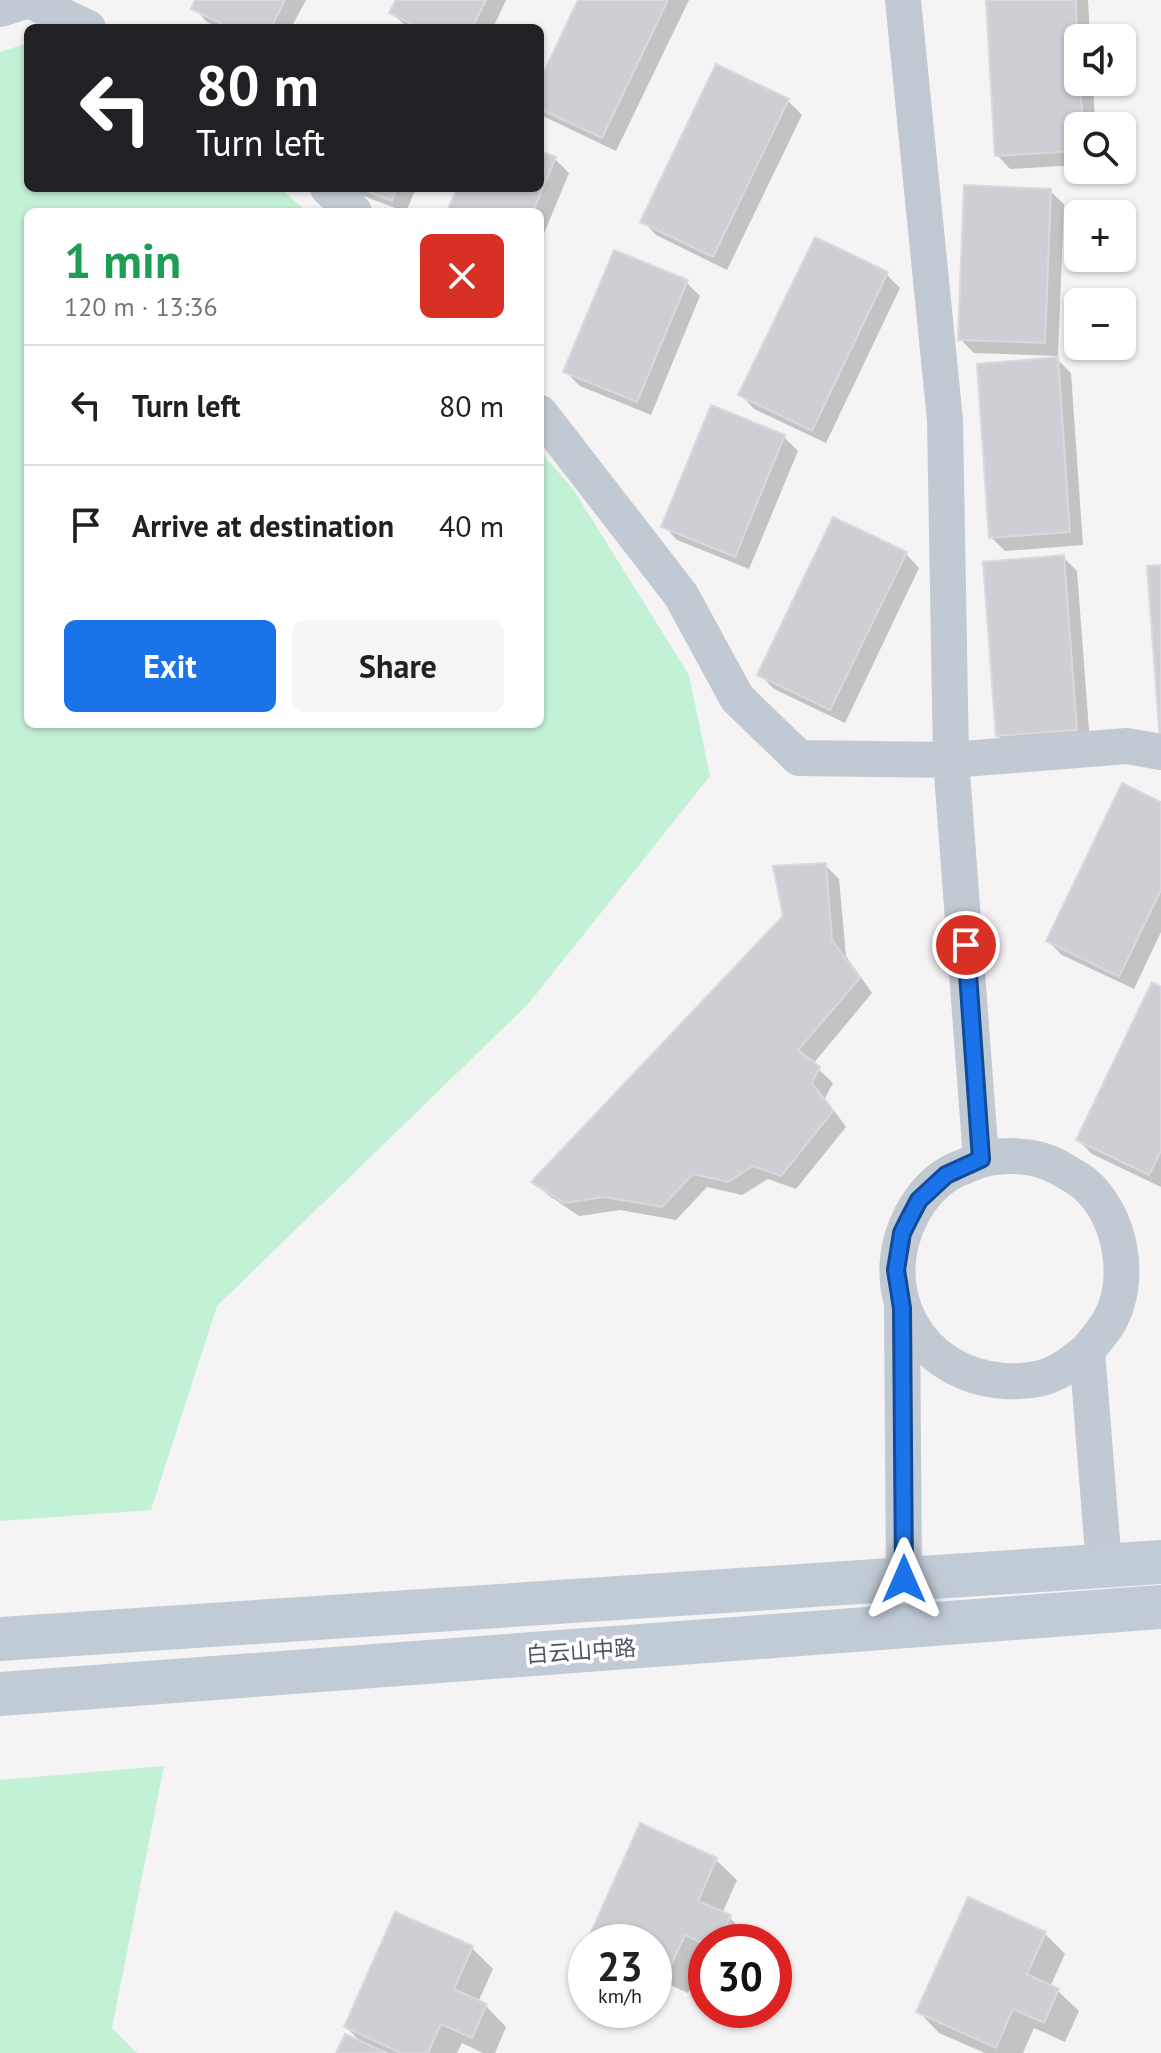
<!DOCTYPE html>
<html lang="en">
<head>
<meta charset="utf-8">
<style>
	:root { --surface:#fff; --page:#f6f6f6; --text:#202124; --muted:#757577; --line:#e0e0e0; --accent:#1a73e8 }
	body { margin:0; font-family:"PT Sans","Noto Sans SC",sans-serif; background:var(--page); color:var(--text); height:100vh; display:flex; flex-direction:column; font-size:30px; white-space:nowrap }
	* { box-sizing:border-box; margin:0 }
	p { font-size:26px; color:var(--muted) }
	.icon { flex:none; width:44px; height:44px; fill:none; stroke:currentColor; stroke-width:2; stroke-linecap:round; stroke-linejoin:round }
	.map { position:relative; flex:1; overflow:hidden }
	.drawer { position:absolute; left:24px; top:208px; width:520px; height:520px; display:flex; flex-direction:column; background:var(--surface); border-radius:12px; box-shadow:0 2px 6px #0004 }
	.drawer>* { flex:none }
	.hud { position:absolute; left:24px; top:24px; width:520px; height:168px; border-radius:12px; box-shadow:0 2px 6px #0004; background:#202124; color:#fff; overflow:hidden }
	.buttons { position:absolute; left:1064px; top:24px; display:grid; gap:16px }
	.buttons a { display:grid; place-items:center; width:72px; height:72px; border-radius:12px; background:var(--surface); box-shadow:0 2px 6px #0004; font-size:40px }
	.speed { position:absolute; left:568px; top:1924px; display:flex; gap:16px; font-size:40px; font-weight:700; text-align:center }
	.speed>* { display:grid; place-content:center; width:104px; height:104px; border-radius:50%; background:var(--surface); box-shadow:0 2px 6px #0004; line-height:1 }
	.speed small { font-size:20px; font-weight:400 }
	.speed .limit { border:12px solid #d22; background:#fff; color:#111 }
	.pin { position:absolute; display:grid; place-items:center; width:68px; height:68px; color:#fff; margin:-34px; border:4px solid #fff; border-radius:50%; box-shadow:0 2px 8px #0007 }
	.me { position:absolute; width:88px; margin:-44px; rotate:0deg; stroke-linejoin:round; filter:drop-shadow(0 0 6px #0008) }
	.turn { display:flex; align-items:center; gap:28px; height:168px; padding:0 40px; font-size:36px }
	.turn .icon { width:104px; height:104px; stroke-width:2.5 }
	.turn b { display:block; font-size:56px; line-height:68px }
	.round { display:grid; place-items:center; flex:none; width:84px; height:84px; border-radius:12px; background:var(--page) }
	.overview { display:flex; align-items:center; justify-content:space-between; height:136px; padding:0 40px }
	h1 { font-size:48px; font-weight:700; line-height:60px; color:#1e9e55 }
	.button { display:flex; gap:16px; margin-top:auto; padding:16px 40px }
	.button a { flex:1; height:92px; border-radius:12px; background:var(--accent); color:#fff; font-size:32px; font-weight:700; line-height:92px; text-align:center }
	.button a+a { background:var(--page); color:var(--text) }
	ul { padding:0; list-style:none }
	li { display:flex; align-items:center; gap:24px; height:120px; padding:0 40px; border-top:2px solid var(--line) }
	li div { flex:1 }
	li b { display:block; font-size:30px }
	li em { font-style:normal }
	.map>svg:first-child { display:block }
</style>
</head>
<body>
<div class="map">
<svg width="1161" height="2053" viewBox="0 0 1161 2053">
	<rect width="100%" height="100%" fill="#f5f3f3"/>
	<path fill="#c3f1d5" d="M25,44l3,1v143h252l27,24h-279v512h512v-273l33,38 116,186 21,101 -181,227 -312,303 -66,204 -151,11v-1469z
		M164,1766l-52,262 25,25h-137v-273z"/>
	<path fill="#0003" d="M198,0h108l-15,28h-72l-12,-6 -13,-14z
		M398,0h108l-13,28h-85l-16,-15z
		M580,0h109l-73,151 -71,-34 -5,-5v-28z
		M988,0h100l2,38h-12v44h15l2,44h-17v39l-68,4 -13,-14z
		M788,101l14,14 -75,155 -71,-35 -13,-14z
		M540,153l15,6 14,14 -29,70v-31h-91l10,-24h81z
		M342,188h74l-10,24z
		M1050,191l14,13 -6,152 -84,-3 -14,-14z
		M886,274l14,14 -74,155 -72,-34 -13,-14z
		M686,282l14,14 -49,119 -71,-29 -14,-14z
		M1057,359l14,14 12,172 -78,6 -14,-14z
		M784,437l14,14 -49,118 -72,-29 -13,-14z
		M906,554l13,14 -74,155 -71,-34 -14,-14z
		M1063,557l14,14 13,172 -79,7 -13,-14z
		M1161,804v128l-27,57 -72,-34 -14,-14z
		M825,865l14,14 7,77 26,37 -59,71 20,19 -8,15 21,29 -50,62 -28,-10 -26,16 -35,-8 -31,33 -56,-10 -41,6 -31,-21 -14,-13 251,-265z
		M1161,989v198l-69,-33 -14,-14z
		M716,1860l21,20 -15,34 7,3 21,21 -2,4h-42v13l-18,38 -34,-15v-36h-60l-4,-4z
		M1044,1933l21,21 -15,33 8,4 21,20 -14,31 -31,-14 -11,25h-38l-46,-20 -20,-21z
		M472,1948l21,21 -15,33 8,4 20,21 -11,26h-12l-21,-10 -5,10h-119l25,-9 -17,-17z"/>
	<path fill="#cdcfd5" stroke="#d7d9de" stroke-width="2" d="M195,0h90l-14,28h-41l-39,-19z
		M396,0h90l-14,28h-52l-31,-15z
		M578,0h90l-66,138 -62,-29v-29z
		M986,0h90l2,82h2l3,44h-5v25l-83,5z
		M716,64l73,35 -76,158 -73,-35z
		M540,151l16,6 -23,55h-86l10,-24h83z
		M964,185l87,4 -6,154 -87,-3z
		M359,188h38l-5,13z
		M815,237l73,35 -76,159 -74,-36z
		M614,250l74,30 -51,122 -74,-30z
		M1058,357l12,175 -81,6 -12,-174z
		M711,405l74,30 -50,122 -74,-30z
		M833,517l74,35 -77,158 -73,-35z
		M1064,555l13,175 -81,6 -13,-174z
		M1161,565v176h-1l-13,-175z
		M1122,783l39,19v88l-42,87 -73,-36z
		M826,863l6,77 28,38 -62,72 22,17 -8,16 21,28 -52,65 -28,-10 -25,16 -35,-8 -31,33 -58,-10 -40,6 -33,-21 252,-266 -10,-50z
		M1152,982l9,5v164l-12,24 -73,-35z
		M640,1823l77,35 -19,43 33,14 -12,27h-13v3l-21,-10 -18,39 -13,-6v-26h-59l-7,-3z
		M968,1897l78,35 -19,42 32,15 -15,34 -31,-14 -17,39 -80,-36z
		M395,1912l78,34 -19,43 33,15 -15,34 -31,-14 -13,29h-27l-57,-26z
		M345,2034l42,19h-51z"/>
	<g fill="none" stroke-linecap="round" stroke-linejoin="round">
		<path stroke="#c1cad2" stroke-width="36" d="M903,0l42,420 6,340 30,399
			M0,9l29,-9 59,28
			M328,188l26,24
			M540,413l141,182 56,103 62,60 152,2 176,-14 34,6
			M902,1309l2,270
			M1087,1351c-10,7 -19,16 -30,21 -15,8 -36,10 -53,9 -86,-6 -132,-91 -92,-167 8,-15 21,-31 36,-40 6,-4 15,-7 22,-10 25,-11 63,-11 88,3 8,5 18,10 26,16 37,32 49,96 25,139 -6,10 -15,20 -22,29l17,215"/>
		<path stroke="#c1cbd6" stroke-width="44" d="M0,1639l1161,-77
			M0,1694l1161,-87"/>
	</g>
	<g fill="none" stroke-linecap="round" stroke-linejoin="round">
		<g stroke="#114b97" stroke-width="20">
			<path id="route" d="M904,1579l-2,-271 -6,-38 6,-37 8,-16 9,-17 27,-25 35,-16 -15,-214"/>
		</g>
		<use href="#route" stroke="#1a73e8" stroke-width="14"/>
	</g>
	<g text-anchor="middle" stroke-width="7" stroke-linejoin="round" paint-order="stroke">
		<g font-size="22" fill="#4a5661" stroke="#fff">
			<text transform="translate(581 1651) rotate(-4)" y="8">白云山中路</text>
		</g>
	</g>
</svg>
<div class="buttons">
<a><svg class="icon" aria-label="sound" viewBox="0 0 24 24"><path d="M4 9h4l5-4v14l-5-4H4zM17 9q2 3 0 6"/></svg></a>
<a><svg class="icon" aria-label="search" viewBox="0 0 24 24"><circle cx="10" cy="10" r="6"/><path d="M15 15l6 6"/></svg></a>
<a>+</a>
<a>−</a>
</div>
<div class="speed"><div>23<small>km/h</small></div><div class="limit">30</div></div>
<div class="pin" style="left:966px;top:945px;background:#d93025"><svg class="icon" aria-label="arrive" viewBox="0 0 24 24"><path d="M6 21V4h12l-3 4 3 4H6"/></svg></div>
<svg class="me" style="left:904px;top:1579px" viewBox="-20 -20 40 40"><path d="M0-17L14 15 0 8-14 15z" fill="#1a73e8" stroke="#fff" stroke-width="4"/></svg>
<div class="hud">
<div class="turn"><svg class="icon" aria-label="left" viewBox="0 0 24 24"><path d="M17 20v-9H6M10 6l-5 5 5 5"/></svg><div><b>80 m</b>Turn left</div></div>
</div>
<section class="drawer">
<div class="overview"><div><h1>1 min</h1><p>120 m · 13:36</p></div><a class="round" style="background:#d93025;color:#fff"><svg class="icon" aria-label="close" viewBox="0 0 24 24"><path d="M6 6l12 12M18 6L6 18"/></svg></a></div>
<ul>
<li><svg class="icon" aria-label="left" viewBox="0 0 24 24"><path d="M17 20v-9H6M10 6l-5 5 5 5"/></svg><div><b>Turn left</b></div><em>80 m</em></li>
<li><svg class="icon" aria-label="arrive" viewBox="0 0 24 24"><path d="M6 21V4h12l-3 4 3 4H6"/></svg><div><b>Arrive at destination</b></div><em>40 m</em></li>
</ul>
<div class="button"><a>Exit</a><a>Share</a></div>
</section>
</div>
</body>
</html>
